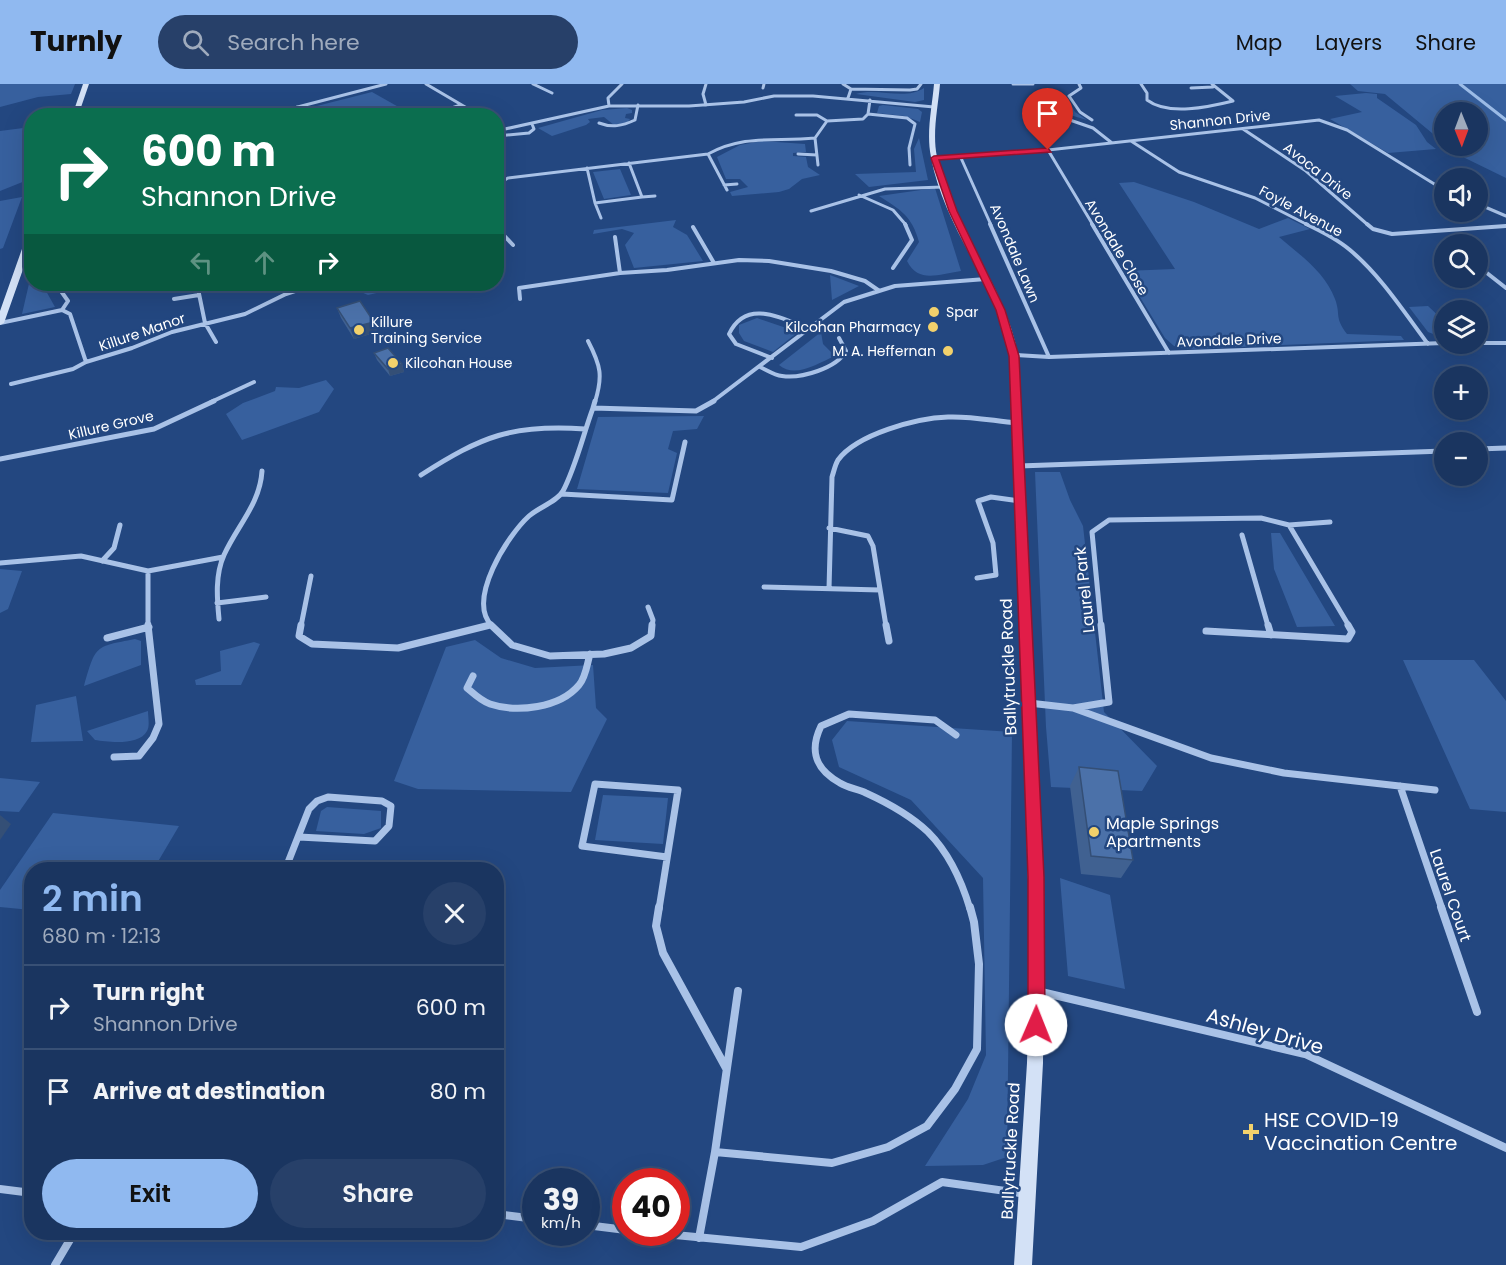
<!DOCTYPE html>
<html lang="en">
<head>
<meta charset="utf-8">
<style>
	:root { --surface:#1a3560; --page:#274069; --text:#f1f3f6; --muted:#9fabbd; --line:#385075; --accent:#90b9f0 }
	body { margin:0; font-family:Poppins,sans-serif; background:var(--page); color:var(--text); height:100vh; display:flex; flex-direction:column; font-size:22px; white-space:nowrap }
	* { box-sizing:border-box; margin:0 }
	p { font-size:20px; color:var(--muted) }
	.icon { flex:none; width:33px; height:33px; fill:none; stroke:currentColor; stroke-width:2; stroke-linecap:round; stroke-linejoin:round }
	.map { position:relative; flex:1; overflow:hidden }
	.panel { position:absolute; left:24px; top:778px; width:480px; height:378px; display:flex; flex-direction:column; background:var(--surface); border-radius:24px; box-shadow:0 6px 24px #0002,0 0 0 2px var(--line) }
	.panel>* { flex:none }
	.hud { position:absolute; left:24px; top:24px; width:480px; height:183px; border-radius:24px; box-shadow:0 6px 24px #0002,0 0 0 2px var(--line); background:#0b6e4f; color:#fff; overflow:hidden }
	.needle { width:39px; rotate:179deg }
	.tools { position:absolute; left:1434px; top:18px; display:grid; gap:12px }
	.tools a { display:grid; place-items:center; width:54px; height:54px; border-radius:50%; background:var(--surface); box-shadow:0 6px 24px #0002,0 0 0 2px var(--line); font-size:30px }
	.speed { position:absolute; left:522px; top:1084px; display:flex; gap:12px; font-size:30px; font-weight:700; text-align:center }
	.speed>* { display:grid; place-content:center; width:78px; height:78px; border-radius:50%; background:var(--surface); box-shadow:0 6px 24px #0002,0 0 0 2px var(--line); line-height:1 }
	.speed small { font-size:15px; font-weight:400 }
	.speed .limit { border:9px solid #d22; background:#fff; color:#111 }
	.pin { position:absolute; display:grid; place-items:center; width:51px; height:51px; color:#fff; margin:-62px -26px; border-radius:50% 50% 50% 0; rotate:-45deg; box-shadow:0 0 6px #0007 }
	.pin .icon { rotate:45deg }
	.me { position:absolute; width:66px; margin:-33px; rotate:1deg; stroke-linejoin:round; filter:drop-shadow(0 0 4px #0008) }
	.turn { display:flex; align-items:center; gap:21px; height:126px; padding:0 18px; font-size:27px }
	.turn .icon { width:78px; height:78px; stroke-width:2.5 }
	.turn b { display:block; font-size:42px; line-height:51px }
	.lanes { display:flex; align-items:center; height:57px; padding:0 18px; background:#0003; justify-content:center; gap:30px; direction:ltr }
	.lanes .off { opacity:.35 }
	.round { display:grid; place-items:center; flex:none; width:63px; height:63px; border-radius:32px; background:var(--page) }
	.summary { display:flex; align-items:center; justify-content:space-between; height:102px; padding:0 18px }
	h1 { font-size:36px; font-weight:600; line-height:45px; color:var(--accent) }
	.button { display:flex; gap:12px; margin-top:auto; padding:12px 18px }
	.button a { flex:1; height:69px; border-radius:36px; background:var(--accent); color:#111; font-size:24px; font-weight:600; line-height:69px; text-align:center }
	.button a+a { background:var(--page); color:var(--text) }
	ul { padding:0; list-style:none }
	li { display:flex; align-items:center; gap:18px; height:84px; padding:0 18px; border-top:2px solid var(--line) }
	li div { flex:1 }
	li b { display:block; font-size:22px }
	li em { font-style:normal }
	header { display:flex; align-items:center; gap:36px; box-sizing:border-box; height:84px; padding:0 30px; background:var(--accent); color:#111 }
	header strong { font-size:28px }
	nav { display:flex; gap:33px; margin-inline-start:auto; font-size:21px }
	.search { width:420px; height:54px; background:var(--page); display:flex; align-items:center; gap:15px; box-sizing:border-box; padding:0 21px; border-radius:33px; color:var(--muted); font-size:22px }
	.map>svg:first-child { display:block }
</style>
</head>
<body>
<header>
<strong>Turnly</strong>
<div class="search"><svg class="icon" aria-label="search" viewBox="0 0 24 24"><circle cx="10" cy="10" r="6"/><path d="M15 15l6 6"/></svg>Search here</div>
<nav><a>Map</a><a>Layers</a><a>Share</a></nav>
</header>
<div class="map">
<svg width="1506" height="1181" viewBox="0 0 1506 1181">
	<rect width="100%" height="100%" fill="#234780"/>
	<path fill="#37609e" d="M0,0h75l-4,10 -33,3 -38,10z
		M1350,0h156v94l-41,-20 -18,-12h31v-34h-34v31l-59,-49 -27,-3z
		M924,4v12l-9,2 -59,-8c21,-7 49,7 68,-6z
		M372,8l39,22 -102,1v-7z
		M1366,9l11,1v4l39,27 11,17 9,7 -48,4 -58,-34 32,-7 -27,-16z
		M1048,16l22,3 5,9 12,8 -41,-12 -10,-6z
		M883,21l35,4 4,3 -2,10 -15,-6 -28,-3 2,-7z
		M627,24l5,2v3l-6,1 -1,4 5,1 -3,4 -13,2 -10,-8 -16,2 2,3 -4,3 -34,11 -14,-8 64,-18z
		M31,43v36l-6,18 -25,10v-60z
		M919,54l9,42 -59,7 -14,-13 61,-2 -2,-23z
		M762,57l43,3 1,8 -13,1v3l13,1 2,10 12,8 -18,4 -13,10 -10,3 -47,4 -2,-4 18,-5 -8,-8h-14l-9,-22 23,-12z
		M620,85l11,26 -27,4 -11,-27z
		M1134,98l60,20 65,27 29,-11 22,11 -31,8c21,18 46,35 56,62 6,16 -1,18 12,35l54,2 3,4 -215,9 -15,-3 -9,-8 -41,-67 51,-2 -56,-86z
		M935,104l26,83c-23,3 -42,13 -54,-10l12,-19c-7,-26 -18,-32 -40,-46z
		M22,113l-19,51 -3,1v-48z
		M676,136l-3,7 14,8 16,26 -69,7 -9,-23 9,-12 -12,-4 -29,5 1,-4z
		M31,191l1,9h13l1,7 9,16 -33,7z
		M830,191l29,11 -27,14z
		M342,200h42l1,7 -17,4z
		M1428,222l16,15v17l-16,-6 -19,-25z
		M757,234l41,14 -25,20 -29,-11 -5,-8v-8z
		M821,248l2,12 12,12c-17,7 -40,23 -56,9z
		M326,296l8,9 -15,23 -77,28 -16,-26 17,-11 32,-12 1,-4 23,1z
		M704,332l-7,13 -24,2 -5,18 9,4 -9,40 -91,-4 21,-72z
		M1035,388h25l10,28 13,26 21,186 53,54 -15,25 -91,-4 -5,-60z
		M1271,449h9l55,93 -38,1 -23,-58z
		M0,485l22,2 -14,38 -8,4z
		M135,555l6,2v24l-57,21c12,-41 10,-39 51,-47z
		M475,556l26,18 34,10 58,-3 3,43 11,11 -36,73 -153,-3 -24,-8 52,-134z
		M254,558l6,2 -19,41h-45l-1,-5 26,-9 -1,-20z
		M1403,576h71l32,41v111l-36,-3z
		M76,612l7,45 -52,1 5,-37z
		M148,627c0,6 2,15 -1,20 -8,15 -39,11 -52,9l-8,-9z
		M847,637l165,11 -5,425 -24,8 -58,1 43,-67 18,-44 -3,-177 -72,-78 -72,-33 -7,-27z
		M0,694l40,4 -21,30 -19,-1z
		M603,711l65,3 -5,46 -68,-4z
		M327,723l54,4v17l-17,6 -48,-3 5,-20z
		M53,729l126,13 -26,44h-121l-1,40 -31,-3v-17z
		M1060,794l50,17 15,94 -57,-13z"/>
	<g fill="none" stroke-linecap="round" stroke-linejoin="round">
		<path stroke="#9dbde8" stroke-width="3" d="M1460,0l46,36"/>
		<path stroke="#a9c2e7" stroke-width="3" d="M426,0l46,27
			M533,0l19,9
			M706,0l-3,10 3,11
			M843,0l8,5
			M1013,0h20
			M1079,0l2,4 -12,8 11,16 12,8
			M1141,0l6,9v7c21,16 62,7 86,1l-21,-17
			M763,4l1,-4
			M1191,4l22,-1
			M848,14l3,-9 59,1 7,-1 4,-5
			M609,22l-1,-8 14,-14
			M297,23l7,9
			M445,26l16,-5
			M1041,26l52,18 19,15
			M868,30l39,4 8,6 -6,24 1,17
			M796,31h21l10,6
			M263,32l123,-32
			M599,39c13,5 23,3 36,-3l3,-15
			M1243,45l63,42 62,54
			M496,47l113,-25h80l55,-4 30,-6h39l121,11
			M496,52l33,-3 5,-4 -2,-5
			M1131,57l48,31 76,26 53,27
			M1048,66l45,75
			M708,70l19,36
			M798,70l19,1
			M934,74l114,-8 271,-30 28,10 97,60
			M961,74l30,67
			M818,81l-3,-27 12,-17 36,-2 5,-5 2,-14
			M587,84l8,35 47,-6 -13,-34
			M724,101l13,-1
			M859,111l34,15 13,15
			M642,113l13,-1
			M595,119l6,15
			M1478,120l28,12
			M811,127l74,-22 58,-2
			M496,141l2,-41 10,-6 200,-24c37,-20 67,-12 107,-16"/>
		<path stroke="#a9c2e7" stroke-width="4" d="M990,140l59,133
			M1092,140l77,129
			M1306,140c15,7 31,15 44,26 31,26 54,62 78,94
			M1367,140l6,5 19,5 114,-8
			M693,143l21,36
			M498,145l15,16
			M496,146v-6
			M615,153l5,36
			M1478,182l28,22
			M893,184l19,-28 -7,-16
			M56,200l12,17 -6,9
			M197,200l8,39 11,19
			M174,215l25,-4
			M520,215l-1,-11 101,-15 47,-3 72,-10 30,1 62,10 34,10 13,9
			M0,239l62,-13 8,4 16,48
			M588,257c13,25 15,35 7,61
			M1478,259h28
			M1014,271l35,2 395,-14
			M772,274l-36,-14 -7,-10c17,-36 52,-16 80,-5
			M760,283c7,3 14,8 22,9 19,3 55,-8 64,-25l-7,-13
			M11,300l62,-15 13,-7 46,-14 40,-16 73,-18 41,-20 30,-10
			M211,318l43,-20
			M712,318l132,-100 51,-16 91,-7"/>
		<path stroke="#a9c2e7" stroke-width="5" d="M593,324l2,-7
			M1478,365l28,-1
			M0,375l154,-30 60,-28
			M1019,382l425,-15
			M421,391c61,-39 91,-51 164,-46
			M562,410l110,6 13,-58
			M1289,441l41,-3
			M829,444l39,8 5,10 13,80
			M1242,451l26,91
			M102,477l12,-13 6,-23
			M0,479l81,-7 67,15 75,-14
			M148,487v55
			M977,494l19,-3 -3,-32 -15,-42 13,-4 29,4
			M764,503l116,3
			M829,505l3,-112c2,-6 3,-12 6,-17 19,-26 79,-42 110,-43 23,-1 46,4 69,6
			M217,519l49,-6
			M648,523l5,13 -1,6
			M219,535c-2,-21 -4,-44 5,-64 13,-29 36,-51 38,-84
			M301,542l10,-50
			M485,542l5,-1
			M492,542c-26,-26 16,-91 37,-110 10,-9 28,-14 34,-25 13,-25 20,-56 30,-83l103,3 18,-10
			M1101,542l-9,-94 17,-12 152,-2 28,7 60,101"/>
		<path stroke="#a9c2e7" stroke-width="7" d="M301,541l-2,11 13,8 86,4 92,-23
			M491,541l21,20 38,11 54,-2 27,-6 20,-12 1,-11
			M886,541l3,16
			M1268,541l3,10
			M1206,547l142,8 4,-7 -4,-7
			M107,554l42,-11
			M473,592l-6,12c7,6 14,13 23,16 27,9 70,4 89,-19 7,-8 8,-21 11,-31
			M1029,619l44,5 138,50 73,15 151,17
			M1073,624l36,-6 -8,-77
			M956,651l-21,-15 -86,-6 -28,12c-12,25 -6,43 19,57 8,5 18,6 26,10 22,10 45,23 62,39 21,21 34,50 42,77
			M114,673l25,-1 14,-18 6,-14 -11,-99
			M1400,702l42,123
			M285,786l24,-61 8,-8 11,-4 54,4 9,5 -2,20 -14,15 -76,-4
			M659,825l19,-119 -83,-6 -13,62 85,11"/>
		<path stroke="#a9c2e7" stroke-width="8" d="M659,823l-3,19 7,27 63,115
			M1441,823l36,105
			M1037,907l268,63 201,94
			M715,1068l117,11 56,-16 39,-21 28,-37 22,-40 2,-85 -5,-42 -4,-15
			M0,1105l32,4
			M496,1130l40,5
			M586,1141l40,5
			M654,1149l147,14 72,-26 69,-39 85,12
			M699,1154l16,-86 23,-161
			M55,1181l19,-32"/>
		<path fill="#d3e1f6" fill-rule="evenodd" d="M83,0h6l-11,32h-6z
			M934,0h6c-2,24 -8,49 -3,73 15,73 71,130 82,204l25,580 -1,122 -11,202h-18l13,-202 3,-122 -19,-580c-11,-74 -67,-131 -80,-204 -5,-24 1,-49 3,-73z
			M32,146v14l-28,79 -4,2v-14l28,-79z"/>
	</g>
	<path fill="#406191" d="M337,224l37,14 3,10 -23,7 -13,-21z
		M374,269l28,11 2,8 -14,4 -13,-16z
		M1079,683l54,93 -12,18 -40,-4 -11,-88z"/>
	<path fill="#344f76" d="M374,238l3,10 -23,7 -4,-11z
		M402,280l2,8 -14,4 -2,-7z
		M0,731l11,9 -11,16z"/>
	<path fill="#4b71a9" stroke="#344f76" stroke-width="1.5" d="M360,217l14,21 -24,6 -13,-20z
		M388,264l14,16 -14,5 -14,-16z
		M1079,683l39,4 15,89 -42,-4z"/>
	<path fill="#e11d48" stroke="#92132f" stroke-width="1.5" d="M1048,64l3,4 -112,8 18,51 48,99 14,46 25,521 1,148 -2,6 -7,3 -6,-3 -2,-6v-148l-19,-521 -13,-46 -47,-99 -18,-53 3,-2z"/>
	<g fill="#f2d16c" stroke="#234780" stroke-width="2">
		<circle cx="934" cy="228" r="6"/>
		<circle cx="933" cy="243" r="6"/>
		<circle cx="359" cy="246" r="6"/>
		<circle cx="948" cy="267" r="6"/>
		<circle cx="393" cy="279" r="6"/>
		<circle cx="1094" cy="748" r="6"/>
		<path d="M1248 1039h6v6h6v6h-6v6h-6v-6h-6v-6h6z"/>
	</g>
	<g text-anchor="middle" stroke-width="5" stroke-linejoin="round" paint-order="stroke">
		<g font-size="14" fill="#fff" stroke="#234780">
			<text transform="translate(1220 36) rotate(-6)" y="5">Shannon Drive</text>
			<text transform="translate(1318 87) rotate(38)" y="5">Avoca Drive</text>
			<text transform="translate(1301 127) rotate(28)" y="5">Foyle Avenue</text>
			<text transform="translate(1117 163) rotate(59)" y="5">Avondale Close</text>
			<text transform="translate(1015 169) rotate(67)" y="5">Avondale Lawn</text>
			<text transform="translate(142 248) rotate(-19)" y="5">Killure Manor</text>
			<text transform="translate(1229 256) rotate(-2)" y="5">Avondale Drive</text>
			<text transform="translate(111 341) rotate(-13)" y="5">Killure Grove</text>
		</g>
		<g font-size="14" fill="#fff" stroke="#234780" text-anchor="start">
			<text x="946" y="233">Spar</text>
			<text x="371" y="243">Killure<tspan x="371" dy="16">Training Service</tspan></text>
			<text x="921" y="248" text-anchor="end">Kilcohan Pharmacy</text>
			<text x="936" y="272" text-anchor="end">M. A. Heffernan</text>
			<text x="405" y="284">Kilcohan House</text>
		</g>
		<g font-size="16" fill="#fff" stroke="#234780">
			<text transform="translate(1084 506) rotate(-96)" y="6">Laurel Park</text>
			<text transform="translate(1008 583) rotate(-92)" y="6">Ballytruckle Road</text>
			<text transform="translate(1451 811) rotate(71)" y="6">Laurel Court</text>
			<text transform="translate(1010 1067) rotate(-87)" y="6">Ballytruckle Road</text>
		</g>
		<g font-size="16" fill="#fff" stroke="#234780" text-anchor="start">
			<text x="1106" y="745">Maple Springs<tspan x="1106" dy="18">Apartments</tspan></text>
		</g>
		<g font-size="20" fill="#fff" stroke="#234780">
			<text transform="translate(1265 947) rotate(16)" y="7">Ashley Drive</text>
		</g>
		<g font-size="20" fill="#fff" stroke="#234780" text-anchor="start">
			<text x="1264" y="1043">HSE COVID-19<tspan x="1264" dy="23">Vaccination Centre</tspan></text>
		</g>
	</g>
</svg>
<div class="tools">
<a><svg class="needle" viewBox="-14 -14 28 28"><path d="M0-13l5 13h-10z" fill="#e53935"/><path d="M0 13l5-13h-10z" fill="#9fabbd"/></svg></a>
<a><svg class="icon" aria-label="sound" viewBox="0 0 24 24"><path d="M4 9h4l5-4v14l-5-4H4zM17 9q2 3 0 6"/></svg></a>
<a><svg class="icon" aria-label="search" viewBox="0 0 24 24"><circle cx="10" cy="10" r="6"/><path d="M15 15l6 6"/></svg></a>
<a><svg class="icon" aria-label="layers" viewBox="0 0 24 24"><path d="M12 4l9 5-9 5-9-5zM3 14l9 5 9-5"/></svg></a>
<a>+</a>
<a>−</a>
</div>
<div class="speed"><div>39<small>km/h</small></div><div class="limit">40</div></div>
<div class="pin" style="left:1048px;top:66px;background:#d93025"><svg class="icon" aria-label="arrive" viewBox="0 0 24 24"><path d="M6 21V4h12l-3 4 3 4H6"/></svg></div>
<svg class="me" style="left:1036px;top:941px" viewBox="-20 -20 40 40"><circle r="19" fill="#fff"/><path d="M0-13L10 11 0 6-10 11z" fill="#e11d48"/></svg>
<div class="hud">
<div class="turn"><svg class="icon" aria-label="right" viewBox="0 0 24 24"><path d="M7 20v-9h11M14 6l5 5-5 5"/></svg><div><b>600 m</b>Shannon Drive</div></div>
<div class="lanes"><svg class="icon off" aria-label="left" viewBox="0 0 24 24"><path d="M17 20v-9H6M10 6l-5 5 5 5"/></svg><svg class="icon off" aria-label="ahead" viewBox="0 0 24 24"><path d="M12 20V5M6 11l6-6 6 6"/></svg><svg class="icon" aria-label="right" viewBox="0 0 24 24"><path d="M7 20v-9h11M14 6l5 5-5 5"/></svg></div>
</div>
<section class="panel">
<div class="summary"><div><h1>2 min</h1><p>680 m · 12:13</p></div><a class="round"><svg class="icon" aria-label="close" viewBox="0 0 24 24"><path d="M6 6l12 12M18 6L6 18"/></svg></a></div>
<ul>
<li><svg class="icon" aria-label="right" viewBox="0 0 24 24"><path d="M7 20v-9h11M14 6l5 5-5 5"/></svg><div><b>Turn right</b><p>Shannon Drive</p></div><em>600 m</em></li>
<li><svg class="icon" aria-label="arrive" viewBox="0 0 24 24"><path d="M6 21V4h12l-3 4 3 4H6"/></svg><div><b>Arrive at destination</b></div><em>80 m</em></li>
</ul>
<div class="button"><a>Exit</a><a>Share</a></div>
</section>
</div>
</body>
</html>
